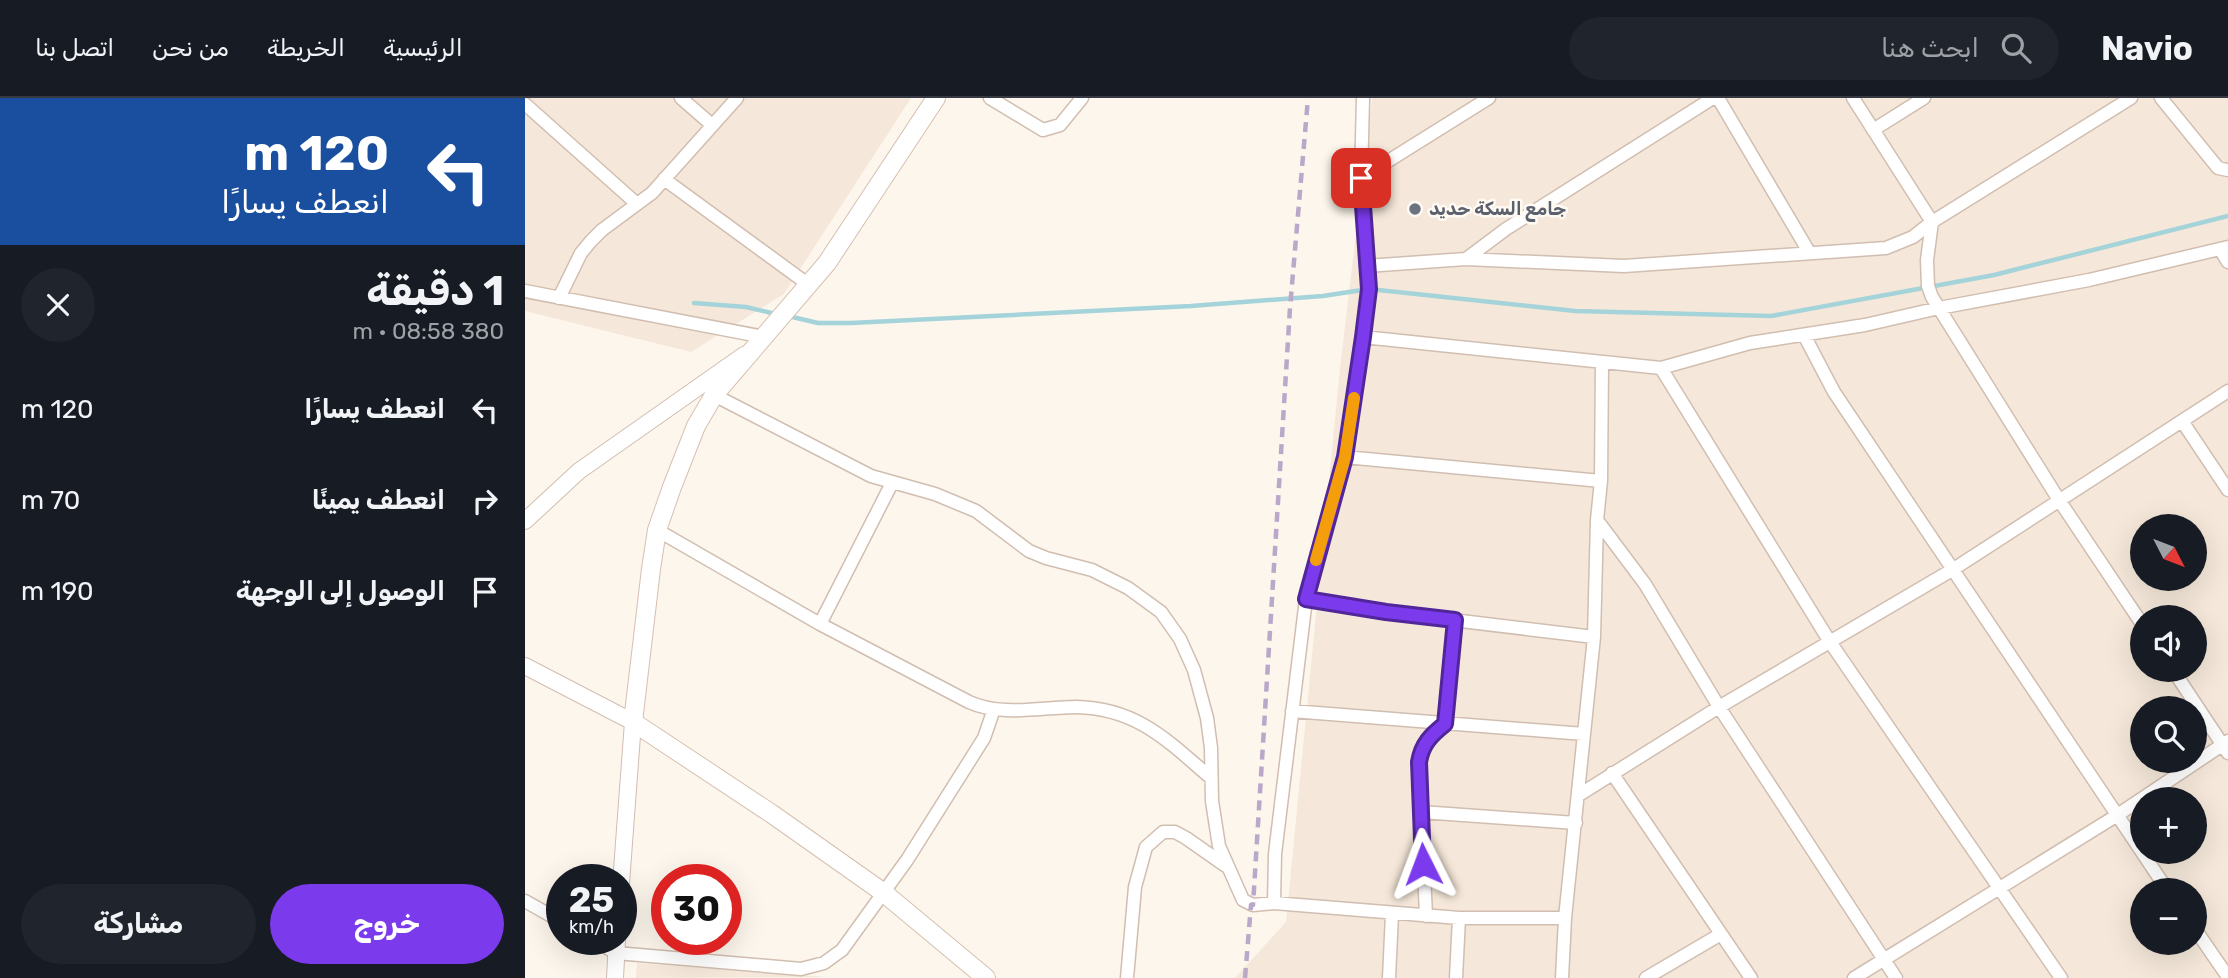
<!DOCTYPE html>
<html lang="ar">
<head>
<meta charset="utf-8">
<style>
	:root { --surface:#171b24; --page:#20242c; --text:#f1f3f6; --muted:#9ea1a6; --line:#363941; --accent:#7c3aed }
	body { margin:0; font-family:Rubik,Vazirmatn,sans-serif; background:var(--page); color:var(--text); direction:rtl; height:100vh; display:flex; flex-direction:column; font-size:26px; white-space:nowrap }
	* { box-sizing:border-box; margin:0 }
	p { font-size:23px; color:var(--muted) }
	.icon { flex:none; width:38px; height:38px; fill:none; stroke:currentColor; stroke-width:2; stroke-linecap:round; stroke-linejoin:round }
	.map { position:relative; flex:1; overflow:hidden; direction:ltr }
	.details { display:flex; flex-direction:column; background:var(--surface); width:525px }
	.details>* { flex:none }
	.hud { background:#1a4fa0; color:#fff; overflow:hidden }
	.needle { width:46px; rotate:132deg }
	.controls { position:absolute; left:1605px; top:416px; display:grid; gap:14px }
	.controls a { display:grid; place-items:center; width:77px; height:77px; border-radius:50%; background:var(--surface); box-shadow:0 7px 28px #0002; font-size:35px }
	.speed { position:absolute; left:21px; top:766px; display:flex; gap:14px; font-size:35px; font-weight:700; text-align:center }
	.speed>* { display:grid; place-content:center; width:91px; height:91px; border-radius:50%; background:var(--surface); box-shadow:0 7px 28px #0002; line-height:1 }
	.speed small { font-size:18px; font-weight:400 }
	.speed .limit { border:10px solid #d22; background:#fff; color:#111 }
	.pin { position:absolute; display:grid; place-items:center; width:60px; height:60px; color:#fff; margin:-30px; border-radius:14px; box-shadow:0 4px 10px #0006 }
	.me { position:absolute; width:77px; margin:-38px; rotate:357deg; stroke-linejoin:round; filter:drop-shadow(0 0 5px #0008) }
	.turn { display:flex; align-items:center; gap:24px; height:147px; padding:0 21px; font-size:32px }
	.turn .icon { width:91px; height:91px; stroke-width:2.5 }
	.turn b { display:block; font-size:49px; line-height:60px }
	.round { display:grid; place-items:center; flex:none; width:74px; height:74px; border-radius:37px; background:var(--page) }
	.overview { display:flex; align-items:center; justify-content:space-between; height:119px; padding:0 21px }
	h1 { font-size:42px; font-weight:700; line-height:52px }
	.cta { display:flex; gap:14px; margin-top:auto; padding:14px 21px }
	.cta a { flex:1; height:80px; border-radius:42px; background:var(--accent); color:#fff; font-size:28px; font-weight:700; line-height:80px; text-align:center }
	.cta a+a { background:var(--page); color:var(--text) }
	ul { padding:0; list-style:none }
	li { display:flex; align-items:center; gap:21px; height:91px; padding:0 21px }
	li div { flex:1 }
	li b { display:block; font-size:26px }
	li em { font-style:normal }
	header { display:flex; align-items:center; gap:42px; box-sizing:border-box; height:98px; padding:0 35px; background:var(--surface); border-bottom:2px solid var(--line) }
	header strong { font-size:33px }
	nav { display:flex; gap:38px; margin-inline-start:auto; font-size:24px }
	.search { width:490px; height:63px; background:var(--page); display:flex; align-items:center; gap:18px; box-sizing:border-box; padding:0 24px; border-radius:38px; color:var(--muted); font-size:26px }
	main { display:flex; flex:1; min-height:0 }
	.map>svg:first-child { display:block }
</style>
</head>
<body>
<header>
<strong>Navio</strong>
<div class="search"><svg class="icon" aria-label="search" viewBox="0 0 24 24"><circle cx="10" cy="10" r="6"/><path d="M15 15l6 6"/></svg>ابحث هنا</div>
<nav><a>الرئيسية</a><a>الخريطة</a><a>من نحن</a><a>اتصل بنا</a></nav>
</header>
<main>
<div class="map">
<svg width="1703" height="880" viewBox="0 0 1703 880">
	<rect width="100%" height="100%" fill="#fdf6ec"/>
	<path fill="#f5e8da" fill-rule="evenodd" d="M0,0h386l-127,196 -93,58 -166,-41z
		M847,0h856v880h-993l51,-56 54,-554zM1617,429h53v52h-53zM1617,520h53v52h-53zM1617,611h53v52h-53zM1617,702h53v52h-53zM1617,793h53v52h-53z
		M112,865l190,14 -191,1z"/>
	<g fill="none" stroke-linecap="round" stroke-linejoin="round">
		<path stroke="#a5d3da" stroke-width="4.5" d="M169,205l52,4 30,7
			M263,218l30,7h33l340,-17 132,-10 46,-7 206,22 196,5 223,-41 234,-59"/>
		<g stroke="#d1beb0" stroke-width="15">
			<path id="minor" d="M156,0l31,27
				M465,0l53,32 17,-5 22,-27
				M1193,0l91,154
				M1328,0l79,124 -5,38 1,26 4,11 127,203 83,124
				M1636,0l57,70 10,2
				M0,6l112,100
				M1348,32l51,-32
				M836,80l128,-80
				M139,81l145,106
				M1695,151l8,13
				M941,161l40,-30 207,-131
				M841,168l100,-7 158,7 262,-18 27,-11 19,-15 199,-124
				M0,193l239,46
				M34,200l22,-45 10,-12 11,-11 50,-37 85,-95
				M1279,237l30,57 334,499
				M838,239l298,31 89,-25 115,-18 74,-17 150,-28 139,-33
				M1136,270l169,274 231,336
				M189,297l157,81 64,18 41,17 53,40 17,7 46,12 36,18 33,24 19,27 14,31 13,48 4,30 1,53 7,45 24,54 10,5 21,-2 185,15h106
				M1657,323l46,69
				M820,359l256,24
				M1072,422l48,64 74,123 177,271
				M132,432l163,94 149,78c33,15 72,5 107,5 61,1 92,34 135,71
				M781,501l80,13 208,25
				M295,526l72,-141
				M1648,572l55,83
				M767,613l292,23
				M1087,675l139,205
				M1054,697l140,-88 233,-137 276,-179
				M896,714l155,11
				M0,803l37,21
				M749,805l1,-49 31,-255 39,-142 24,-168 -8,-111 2,-80
				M901,818l-7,-154c3,-18 12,-27 26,-38l10,-104
				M1670,831l33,48
				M68,842l23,13 185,16 23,-6 18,-13 65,-90 77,-122 10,-29
				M602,880l8,-91 11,-40 17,-15h12l11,6 40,28
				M864,880l3,-64
				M931,880l3,-60
				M1037,880l3,-60 29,-281 3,-117 4,-39 1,-119
				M1121,880l75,-44
				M1329,880l262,-162 112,-75"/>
		</g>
		<g stroke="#d1beb0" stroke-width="18">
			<path id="tertiary" d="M0,423l54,-50 165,-116
				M0,568l108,56 -12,161
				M90,880l2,-38"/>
		</g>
		<g stroke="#d6c0b0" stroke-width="20">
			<path id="secondary" d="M411,0l-109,165 -113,132 -18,31 -24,61 -15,43 -6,39 -18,153 139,92 112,79 102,85"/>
		</g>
		<use href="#minor" stroke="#fff" stroke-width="12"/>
		<use href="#tertiary" stroke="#fff" stroke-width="16"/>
		<use href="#secondary" stroke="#fff" stroke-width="18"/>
		<path stroke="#b9a8c9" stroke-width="4.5" stroke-dasharray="10 7" stroke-linecap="butt" d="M720,880l6,-73h2l37,-597 18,-210"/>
	</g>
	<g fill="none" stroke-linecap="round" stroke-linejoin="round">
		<g stroke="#51269a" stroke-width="18">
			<path id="route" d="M836,80l8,111 -6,48 -18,120 -39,142 80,13 69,8 -10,104c-14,11 -23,20 -26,38l4,102"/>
		</g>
		<use href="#route" stroke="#7c3aed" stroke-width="12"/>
		<path stroke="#f59e0b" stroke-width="12" d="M791,462l29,-103 9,-59"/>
	</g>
	<circle fill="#6b7280" stroke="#fffaf3" stroke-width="2.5" cx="890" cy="111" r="7"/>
	<g text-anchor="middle" stroke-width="5" stroke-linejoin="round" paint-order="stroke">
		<g font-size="18" font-weight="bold" fill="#5b616d" stroke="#fffaf3" text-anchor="start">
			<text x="904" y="117">جامع السكة حديد</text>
		</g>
	</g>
</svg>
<div class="controls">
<a><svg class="needle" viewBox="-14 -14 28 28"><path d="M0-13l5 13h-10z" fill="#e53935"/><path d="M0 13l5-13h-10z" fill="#9ea1a6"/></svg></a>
<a><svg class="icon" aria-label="sound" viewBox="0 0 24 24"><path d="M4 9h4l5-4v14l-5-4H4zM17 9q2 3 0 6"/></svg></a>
<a><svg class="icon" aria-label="search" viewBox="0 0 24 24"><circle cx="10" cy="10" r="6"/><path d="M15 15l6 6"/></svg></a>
<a>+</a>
<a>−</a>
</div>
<div class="speed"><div>25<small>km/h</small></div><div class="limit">30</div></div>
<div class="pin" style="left:836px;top:80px;background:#d93025"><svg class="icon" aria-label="arrive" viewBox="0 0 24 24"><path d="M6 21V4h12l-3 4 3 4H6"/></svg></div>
<svg class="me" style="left:898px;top:766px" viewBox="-20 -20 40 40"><path d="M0-17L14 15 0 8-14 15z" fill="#7c3aed" stroke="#fff" stroke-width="4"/></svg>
</div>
<section class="details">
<div class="hud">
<div class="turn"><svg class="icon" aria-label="left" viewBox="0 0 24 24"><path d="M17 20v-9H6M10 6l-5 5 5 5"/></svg><div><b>120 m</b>انعطف يسارًا</div></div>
</div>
<div class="overview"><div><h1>1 دقيقة</h1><p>380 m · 08:58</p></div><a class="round"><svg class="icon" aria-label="close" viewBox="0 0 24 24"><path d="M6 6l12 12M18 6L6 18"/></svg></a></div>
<ul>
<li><svg class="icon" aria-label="left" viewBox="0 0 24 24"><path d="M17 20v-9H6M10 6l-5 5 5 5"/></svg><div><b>انعطف يسارًا</b></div><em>120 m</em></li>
<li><svg class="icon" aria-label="right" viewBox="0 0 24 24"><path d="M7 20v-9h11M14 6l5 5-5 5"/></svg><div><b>انعطف يمينًا</b></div><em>70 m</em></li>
<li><svg class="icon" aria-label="arrive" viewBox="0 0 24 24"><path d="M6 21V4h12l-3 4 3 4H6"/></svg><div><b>الوصول إلى الوجهة</b></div><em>190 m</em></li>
</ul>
<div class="cta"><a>خروج</a><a>مشاركة</a></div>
</section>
</main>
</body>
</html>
